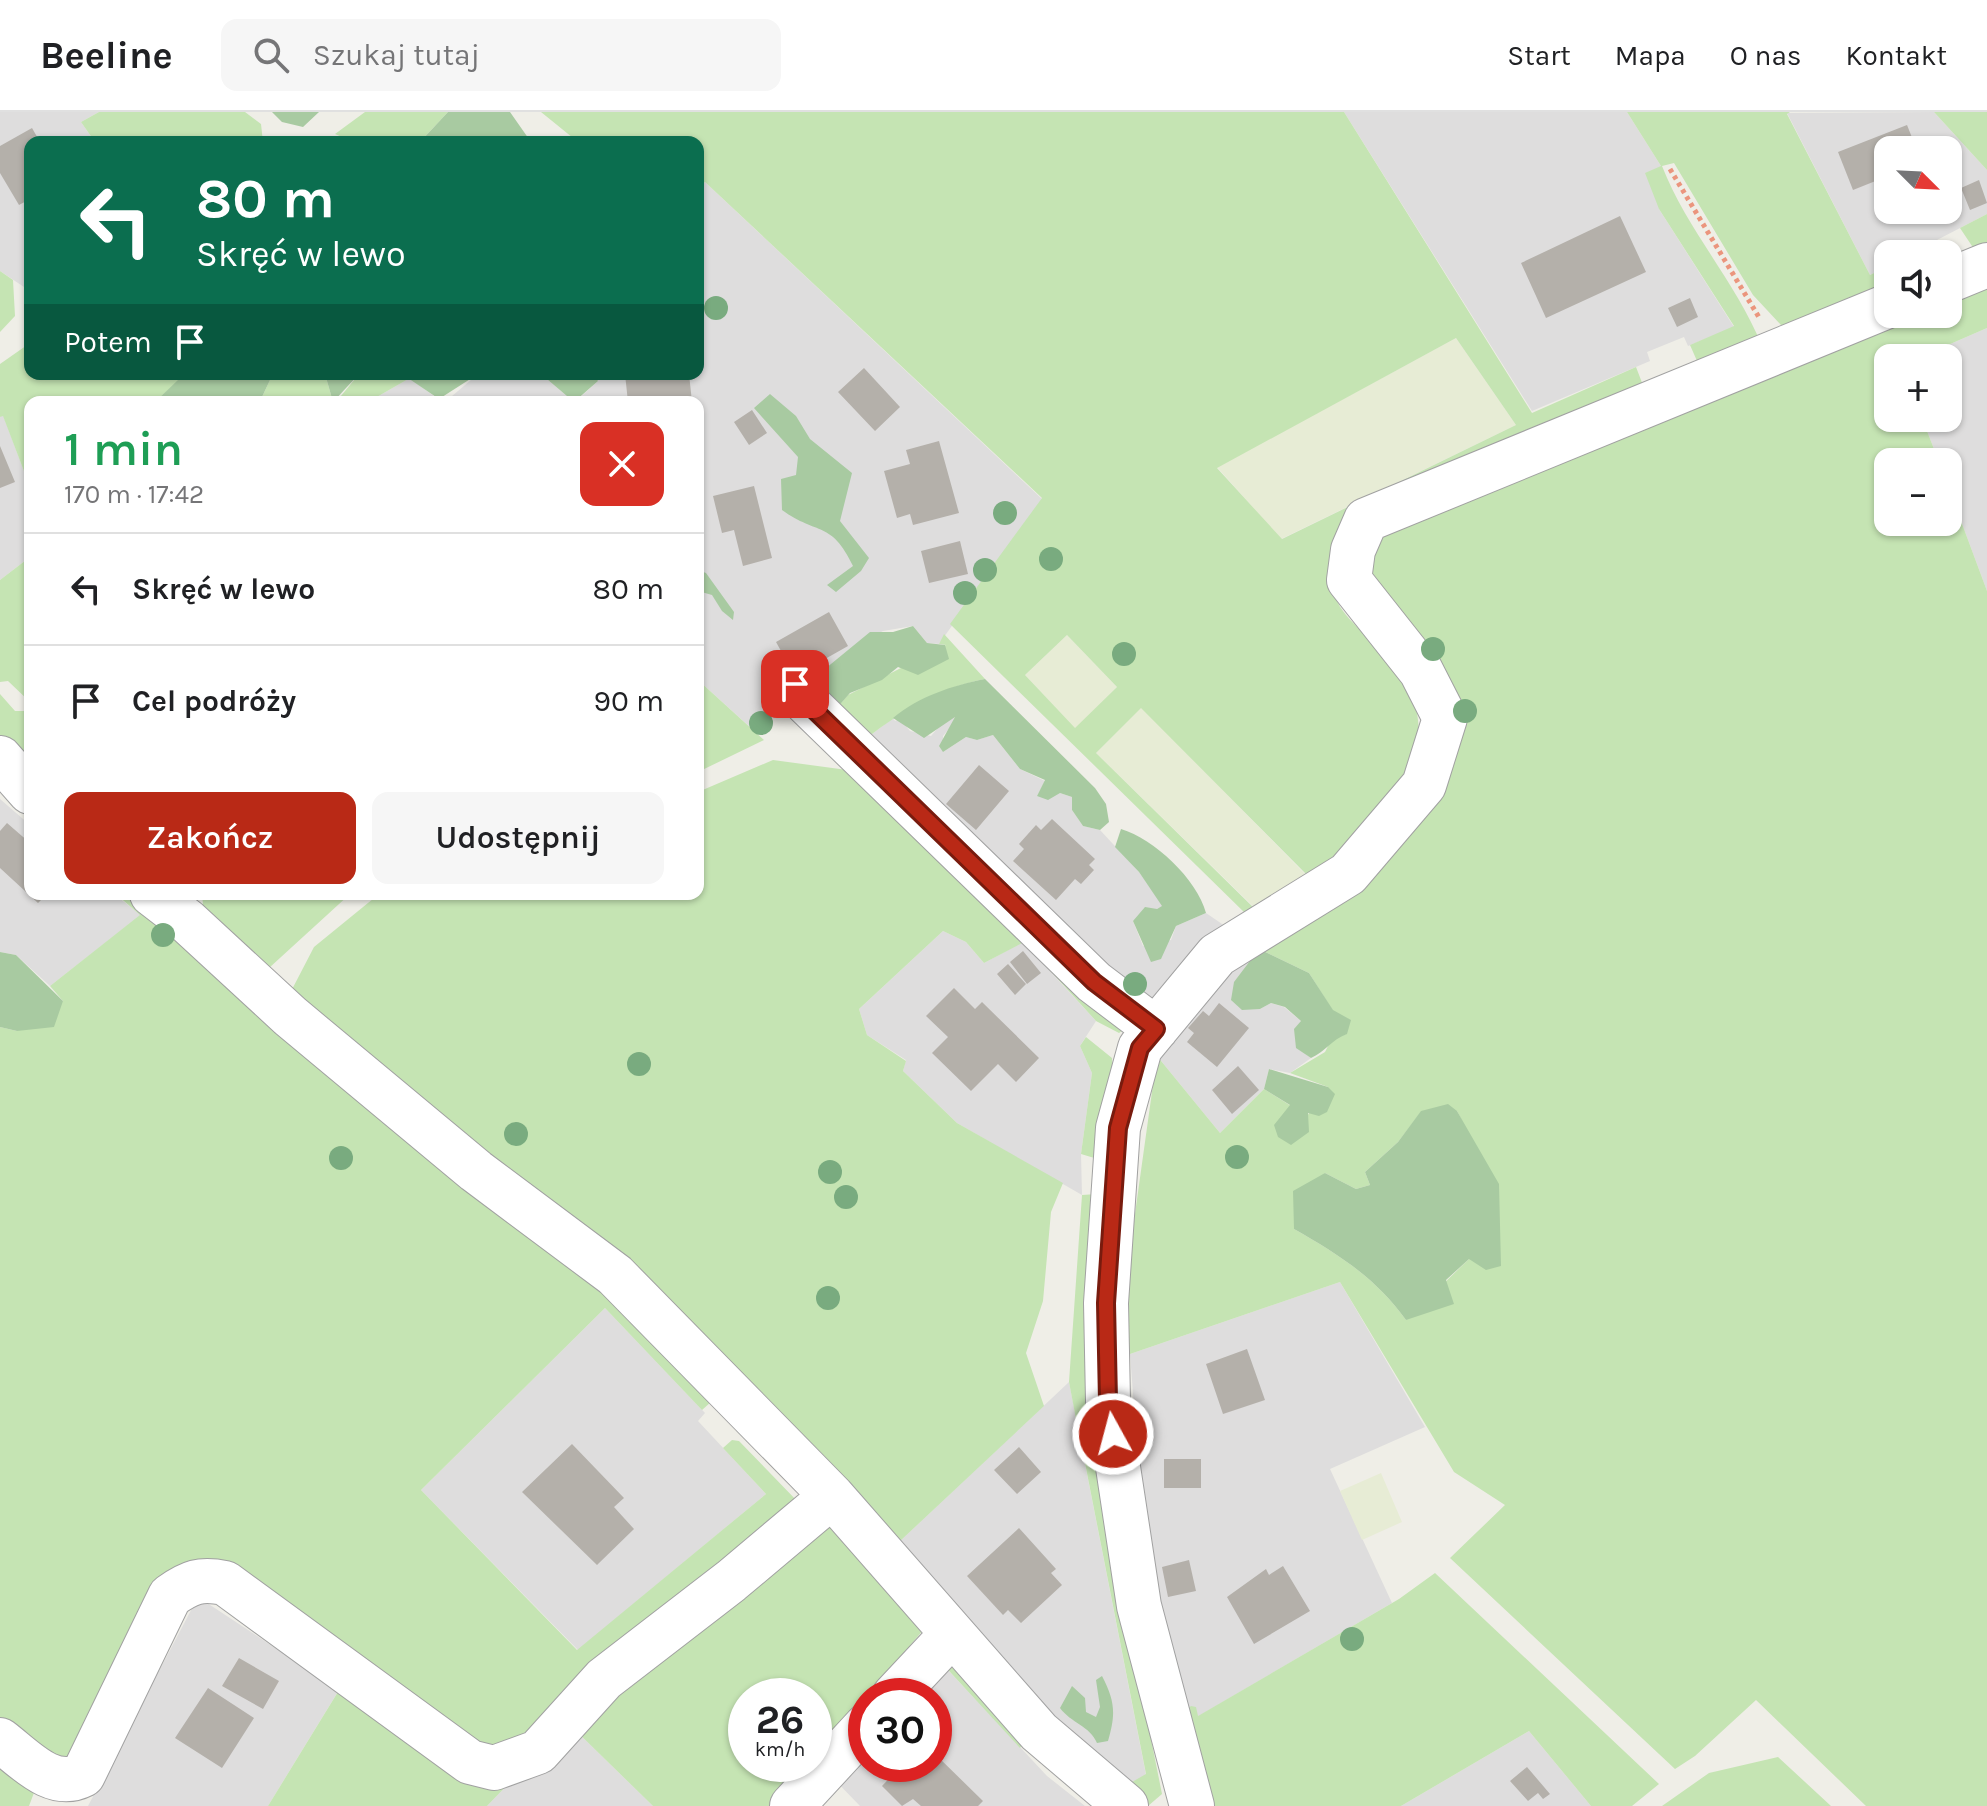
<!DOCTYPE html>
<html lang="pl">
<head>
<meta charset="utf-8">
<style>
	:root { --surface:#fff; --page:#f6f6f6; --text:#202124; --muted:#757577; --line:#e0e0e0; --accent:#b92916 }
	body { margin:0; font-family:Karla,sans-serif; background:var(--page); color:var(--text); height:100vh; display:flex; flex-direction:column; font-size:30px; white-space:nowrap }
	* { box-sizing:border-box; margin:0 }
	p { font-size:26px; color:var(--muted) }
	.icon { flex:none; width:44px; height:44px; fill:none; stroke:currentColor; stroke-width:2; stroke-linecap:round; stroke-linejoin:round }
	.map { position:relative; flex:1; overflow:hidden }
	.sheet { position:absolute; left:24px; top:284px; width:680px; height:504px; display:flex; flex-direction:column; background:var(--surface); border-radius:16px; box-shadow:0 2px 6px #0004 }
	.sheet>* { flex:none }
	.top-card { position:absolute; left:24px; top:24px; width:680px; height:244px; border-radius:16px; box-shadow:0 2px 6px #0004; background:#0b6e4f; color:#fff; overflow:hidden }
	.needle { width:52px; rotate:114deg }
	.buttons { position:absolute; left:1874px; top:24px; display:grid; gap:16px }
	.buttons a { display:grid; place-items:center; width:88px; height:88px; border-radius:16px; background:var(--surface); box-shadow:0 2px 6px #0004; font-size:40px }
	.speed { position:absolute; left:728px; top:1566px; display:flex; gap:16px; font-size:40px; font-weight:700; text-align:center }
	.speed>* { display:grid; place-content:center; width:104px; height:104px; border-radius:50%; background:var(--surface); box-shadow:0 2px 6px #0004; line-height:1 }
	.speed small { font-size:20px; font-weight:400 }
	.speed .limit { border:12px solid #d22; background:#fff; color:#111 }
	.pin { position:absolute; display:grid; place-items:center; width:68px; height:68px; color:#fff; margin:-34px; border-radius:16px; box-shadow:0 4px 12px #0006 }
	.me { position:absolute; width:88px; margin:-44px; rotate:353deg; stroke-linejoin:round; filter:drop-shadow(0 0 6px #0008) }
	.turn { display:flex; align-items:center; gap:28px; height:168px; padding:0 40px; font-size:36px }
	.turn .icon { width:104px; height:104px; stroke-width:2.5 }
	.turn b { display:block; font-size:56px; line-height:68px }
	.then { display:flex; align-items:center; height:76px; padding:0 40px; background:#0003; gap:16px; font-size:30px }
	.round { display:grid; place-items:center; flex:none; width:84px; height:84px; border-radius:16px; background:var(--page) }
	.overview { display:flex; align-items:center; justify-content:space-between; height:136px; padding:0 40px }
	h1 { font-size:48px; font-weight:600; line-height:60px; color:#1e9e55 }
	.button { display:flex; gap:16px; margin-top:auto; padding:16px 40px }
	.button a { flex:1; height:92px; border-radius:16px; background:var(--accent); color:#fff; font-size:32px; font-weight:600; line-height:92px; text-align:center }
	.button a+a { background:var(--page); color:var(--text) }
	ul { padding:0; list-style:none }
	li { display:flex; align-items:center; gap:24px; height:112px; padding:0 40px; border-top:2px solid var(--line) }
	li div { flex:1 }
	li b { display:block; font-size:30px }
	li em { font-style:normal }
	header { display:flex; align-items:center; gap:48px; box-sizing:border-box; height:112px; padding:0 40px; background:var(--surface); border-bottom:2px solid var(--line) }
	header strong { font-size:38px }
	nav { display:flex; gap:44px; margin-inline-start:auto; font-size:28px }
	.search { width:560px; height:72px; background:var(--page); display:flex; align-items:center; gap:20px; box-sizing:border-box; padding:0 28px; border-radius:16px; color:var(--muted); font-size:30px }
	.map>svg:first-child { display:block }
</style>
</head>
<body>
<header>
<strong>Beeline</strong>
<div class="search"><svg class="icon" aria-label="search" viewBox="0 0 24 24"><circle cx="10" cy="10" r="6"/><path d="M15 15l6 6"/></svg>Szukaj tutaj</div>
<nav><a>Start</a><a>Mapa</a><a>O nas</a><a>Kontakt</a></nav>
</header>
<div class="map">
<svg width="1987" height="1694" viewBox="0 0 1987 1694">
	<rect width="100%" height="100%" fill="#efeee7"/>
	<path fill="#dedddd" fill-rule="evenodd" d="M0,0h99l-18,10 14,20h-65v149l-30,-20z
		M1344,0h283l34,54 -2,43 75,118 -46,19 -4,-9 -37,15 3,9 -118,50z
		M1934,0l53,58v44l-77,40h-22v12l-18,9 -83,-162zM1888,38h60v60h-60z
		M705,70l337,317 -103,145 -12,-1 -14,-17 -30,5 -27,14 -36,28 -16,6 -53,49 -53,-48v-278h-123l23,-21 -4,-7h104v-186z
		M1987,216v263l-39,-105v-24h-9l-17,-44h26v-60h-30z
		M478,262h63l33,28h-129z
		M410,266l32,24h-74z
		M3,303l27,72v70l-30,23v-163z
		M954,605l3,2 -14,17v16l23,-15 11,3 16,-5 27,34 25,12 -8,15 23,-3 12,4v13l11,16 17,4 39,42 24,34 -30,15 10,25 28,-6 5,-14 30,-13 19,13 -80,88 -286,-270 34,-26 2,3 5,-2 10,12 21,5 13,-15z
		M0,687l30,26v69h84l27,21 -91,71 -34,-31 -16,-3z
		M943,819l23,11 18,21 39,-21 73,79 -16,25 12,27 -11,81 1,41 -125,-72 -54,-52 3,-11 -39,-25 -8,-26z
		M1255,835l5,62 11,-6 13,4 17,14 -5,26 15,11 -21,15 -21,-4 -5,20 -44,44 -63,-77 22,-39z
		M1340,1170l85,145 -95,42 62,134 -195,114 -13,-6 -40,-175 -14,-182z
		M605,1196l100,105 -7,8 68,73 -188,156 -157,-160z
		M1069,1270l77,393 -21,12 -57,-51 -170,-193z
		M198,1485l141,93 -71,116h-180z
		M934,1543l113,121 38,30h-225l-30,-31 36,-42v31h68v-68h-36z
		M570,1613l83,81h-166l31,-32z
		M1529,1619l62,75h-190z"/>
	<path fill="#e7ecd5" d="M1456,226l60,87 -235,114 -64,-72z
		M1067,523l50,52 -42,42 -50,-54z
		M1141,595l166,169 -49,35 -162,-158z
		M1381,1361l21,49 -40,18 -22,-49z"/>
	<path fill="#c5e4b3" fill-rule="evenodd" d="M99,0h146l16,12 2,18h-168l-14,-20z
		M365,0h83l-28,30h-66l-19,-8z
		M541,0h803l188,301 104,-46 10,26 -285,122c-22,19 -35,59 -23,88 7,17 56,57 70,76 6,8 6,20 8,29 15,68 -35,115 -82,157 -21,19 -57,54 -87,50l-297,-291 92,-126 -337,-316 -7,5v-45h-120zM1456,226l60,87 -234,114 -65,-71zM1067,523l50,52 -42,41 -50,-53zM1141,596l166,167v1l-50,35 -161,-158z
		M1627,0h163l-3,2 83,161 18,-9v30l-103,40 -4,-11 -28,-30 -79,-132 -12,3c25,64 74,116 100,180l-61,24 -11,-25 44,-19 -75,-117 -14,-36 16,-7z
		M1934,0h53v58z
		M1987,102v40l-9,1 -18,-27z
		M0,159l13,9 2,36 -15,16z
		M1987,170v46l-69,30h-30v60h34l17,44h-51v60h60v-36l39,105v1215h-121l-110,-106 -61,56 -20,13 -225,-211 55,-53 -51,-33 -114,-190 -210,72 -5,-1 2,-82 30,-215 63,77 44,-44 43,27 21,-29 -38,-14 35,-21 6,-12 15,-6 4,-14 -17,-9 -24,-38 -54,-26 192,-192 -86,-175 19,-49 523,-217h45v-17zM1457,999l18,35 -5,112 -64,62c-30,-42 -68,-66 -112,-91l31,-56 31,16 14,-4 -5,-13 33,-30 23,-30z
		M30,231v31h166l-18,7 -23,21h-125v85l-27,-71 -3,1v-53z
		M266,262h59l8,28h-63l-8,-5 8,-17z
		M359,262h43l8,4 -42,24h-32z
		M30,445v145l-22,-21 -8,1v-102z
		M944,522l41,45c-51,10 -86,34 -126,65l-30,-27 19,-22 98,-50 -7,-1z
		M698,568l66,60 -66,32z
		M0,582l15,17h11l4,-7v50l-7,2 -23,-16z
		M810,603l319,311 -10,7 -23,-12 -72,-79 -40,21 -18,-21 -23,-11 -84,78 8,26 39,26 -3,10 54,52 106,60 -12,29 -8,89 -17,52 18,53 -146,137 170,192 57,51 21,-12 -62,-316 11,1 67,335 -14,12c-43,0 -220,-212 -258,-254l2,-4 -147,-151 -111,-121 -195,-143 -153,-132 28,-54 65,-53h319v-102l75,-32 89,12 -57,-51z
		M116,782h25l580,499 -19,17 -97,-102 -184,182 156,160 189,-156 -43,-46 9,-8 7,1 60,62 -274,241 -52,10 -272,-182 -127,202 -74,-42v-705l17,4 46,-30 -13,-15 90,-71z
		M202,782h148l-81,74 -65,-52z
		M1086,925l26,21 3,37 -14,65 -20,-6 11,-81 -12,-27z
		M1097,1082l-6,223 -15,2 -7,-37 13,-187z
		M828,1406l101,105 -115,137v-64h-68v68h64l-35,42h-122l-83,-81z
		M1435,1461l224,211 -27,22h-41l-62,-75 -128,75h-194l-23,-94 7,-6 5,1 2,9 201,-117z
		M949,1538l78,87 -7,11 -81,-88z
		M344,1570l174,92 -31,32h-219z
		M0,1640l38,30 -9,24h-29z
		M1778,1645l53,49h-169l47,-33z"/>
	<path fill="#a8caa1" d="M272,0h47l-16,15 -21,-5z
		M448,0h62l21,30h-111z
		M196,262h70l4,6 -8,17 8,5h-115l23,-22z
		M325,262h34l-26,28z
		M402,262h76l-39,25z
		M541,262h53l4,7 -24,21z
		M770,282l26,22 14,23 42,34 -12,48 29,37 -8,13 -25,21 -9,-7 26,-19c-22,-46 -35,-30 -71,-56l-1,-31 15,-4 2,-18 -44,-49z
		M698,458l8,3 28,39 -1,8 -11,-9 -10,-16 -14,-4z
		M913,514l14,17 18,2 4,14 -31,16 -20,-8 -16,13 -32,13 -21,24 -25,-38 16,-6 50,-41h23z
		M985,567l110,109 11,16 3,18 -9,8 -17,-4 -11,-16v-13l-12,-4 -12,7 -11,-4 8,-16 -25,-11 -27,-34 -16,5 -11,-3 -23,15 -4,-6 16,-29 -31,21 -31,-20c27,-22 58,-32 92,-39z
		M1121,717c33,10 76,50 85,84l-30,13 -15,33 -10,3 -18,-41 12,-14 12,2 5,-3 -23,-34 -24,-25z
		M1259,837l50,24 24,37 18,10 -4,14c-16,6 -21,17 -36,24l-15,-10 -2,-19 7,-8 -16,-14 -14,-4 -11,6 -18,1 -11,-10 3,-18z
		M0,840l16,3 47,46 -9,26 -37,4 -17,-4z
		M1269,957l59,18 7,7 -8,18 -8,4 -11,-3 1,19 -18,13 -13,-8 -4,-12 16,-20 -26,-16z
		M1448,992l9,7 42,73 2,82 -15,4 -17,-11 -23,21 8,24 -48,16c-30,-42 -68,-66 -112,-91l-1,-38 32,-18 31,16 14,-4 -5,-13 33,-30 23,-31z
		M1102,1564c13,25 14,38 6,65l-11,2c-7,-17 -26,-20 -37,-35l12,-22 13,12 1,14 10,5 4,-10 -4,-27z"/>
	<path fill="#b4b0aa" d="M1907,13l10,25h-29v26l-35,14 -15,-38z
		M32,16l8,14h-10v57l-11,6 -19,-32v-27z
		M1979,68l8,23 -17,7 -9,-22z
		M1620,104l26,56 -100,46 -25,-55z
		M1690,186l8,19 -21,10 -9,-19z
		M864,256l36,39 -25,24 -37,-39z
		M625,262h64l3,28h-64z
		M752,298l15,23 -18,12 -15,-23z
		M939,329l20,72 -46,12 -3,-11 -13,4 -13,-47 26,-7 -4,-14z
		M0,334l15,36 -15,6z
		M754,374l18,72 -29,8 -9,-36 -12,3 -9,-37z
		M960,429l8,33 -39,9 -8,-32z
		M829,500l19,34 -53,30 -19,-34z
		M979,653l30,26 -33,39 -30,-26z
		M1052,707l43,40 -6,6 5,5 -13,14 -6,-5 -19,21 -43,-39 11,-12 -5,-5 17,-19 5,5z
		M7,711l23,20v51h17l-9,9 -38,-35v-37z
		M1023,839l18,22 -14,11 -17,-22z
		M1008,852l18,20 -11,11 -18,-21z
		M954,876l21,21 7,-7 57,56 -23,24 -18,-18 -27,27 -39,-38 16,-16 -22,-21z
		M1219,891l30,25 -32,39 -30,-25 7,-9 -6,-5 15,-17 6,5z
		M1238,954l21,24 -27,24 -20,-24z
		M1247,1237l18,51 -42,14 -17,-50z
		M572,1332l52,54 -10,9 20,22 -37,36 -75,-73z
		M1019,1335l22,25 -24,22 -23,-24z
		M1164,1347h37v29h-37z
		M1019,1416l37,41 -5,4 11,12 -41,38 -13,-13 -5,5 -36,-39z
		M1189,1448l7,31 -28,6 -6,-30z
		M1283,1454l27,45 -56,33 -27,-47 39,-28 3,6z
		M239,1546l40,23 -16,28 -41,-23z
		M208,1576l46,30 -32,50 -47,-30z
		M934,1641l49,48 -5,5h-57l-8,-7 -11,7 -20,-20 21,-22h31z
		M1527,1655l23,27 -7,5 -5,-6 -10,8 -18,-20z"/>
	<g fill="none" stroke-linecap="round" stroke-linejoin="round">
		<g stroke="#a1a1a1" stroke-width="46">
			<path id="minor" d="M1948,169l39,-16
				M795,572l12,19 287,279 62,47
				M0,646l30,34
				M152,782l35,27 103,95 186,155 139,104 217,221 207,236 87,74
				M894,1584l58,-62
				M0,1628c24,18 52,51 83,35l87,-179c20,-14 30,-18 55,-13l245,179 24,6 44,-16 66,-73 127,-98 101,-85
				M792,1694l74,-80
				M1192,1694l-53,-200 -31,-205 -2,-98 12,-175 22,-80 77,-93 131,-81 76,-89 21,-67 -24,-47 -72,-91 4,-30 13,-30 522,-214"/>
		</g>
		<path stroke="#eb957d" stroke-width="5" stroke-dasharray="4 4" stroke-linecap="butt" d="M1670,57l90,150"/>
		<use href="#minor" stroke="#fff" stroke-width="44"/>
	</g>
	<g fill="#79ab7f">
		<circle cx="716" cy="196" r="12"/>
		<circle cx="1005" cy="401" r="12"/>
		<circle cx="1051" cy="447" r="12"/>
		<circle cx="985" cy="458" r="12"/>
		<circle cx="965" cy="481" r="12"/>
		<circle cx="1433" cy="537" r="12"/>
		<circle cx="1124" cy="542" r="12"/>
		<circle cx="1465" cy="599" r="12"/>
		<circle cx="761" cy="611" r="12"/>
		<circle cx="163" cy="823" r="12"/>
		<circle cx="1135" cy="872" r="12"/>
		<circle cx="639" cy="952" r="12"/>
		<circle cx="516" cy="1022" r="12"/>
		<circle cx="1237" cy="1045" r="12"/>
		<circle cx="341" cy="1046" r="12"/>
		<circle cx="830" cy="1060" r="12"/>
		<circle cx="846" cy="1085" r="12"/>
		<circle cx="828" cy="1186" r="12"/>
		<circle cx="1352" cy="1527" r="12"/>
	</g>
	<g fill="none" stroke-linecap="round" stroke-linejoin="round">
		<g stroke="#781b0e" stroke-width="20">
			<path id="route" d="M795,572l12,19 287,279 62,47 -16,19 -22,80 -12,175 2,98 5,33"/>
		</g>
		<use href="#route" stroke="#b92916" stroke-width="14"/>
	</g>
</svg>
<div class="buttons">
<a><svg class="needle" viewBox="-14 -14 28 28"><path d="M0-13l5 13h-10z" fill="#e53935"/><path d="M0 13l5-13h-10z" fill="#757577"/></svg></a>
<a><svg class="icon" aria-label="sound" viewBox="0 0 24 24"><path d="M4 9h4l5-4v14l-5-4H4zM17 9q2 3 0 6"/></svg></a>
<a>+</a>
<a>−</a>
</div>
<div class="speed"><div>26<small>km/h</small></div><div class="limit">30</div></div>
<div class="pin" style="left:795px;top:572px;background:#d93025"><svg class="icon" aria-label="arrive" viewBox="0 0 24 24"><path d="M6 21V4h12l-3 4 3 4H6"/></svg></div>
<svg class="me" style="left:1113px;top:1322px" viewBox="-20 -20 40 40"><circle r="17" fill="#b92916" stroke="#fff" stroke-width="3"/><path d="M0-11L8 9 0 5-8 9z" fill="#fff"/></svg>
<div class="top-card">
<div class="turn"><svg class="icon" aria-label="left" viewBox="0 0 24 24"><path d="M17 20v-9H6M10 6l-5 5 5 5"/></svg><div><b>80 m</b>Skręć w lewo</div></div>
<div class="then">Potem<svg class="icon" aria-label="arrive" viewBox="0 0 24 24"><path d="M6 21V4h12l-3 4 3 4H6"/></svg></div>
</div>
<section class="sheet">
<div class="overview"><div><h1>1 min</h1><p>170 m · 17:42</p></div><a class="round" style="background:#d93025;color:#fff"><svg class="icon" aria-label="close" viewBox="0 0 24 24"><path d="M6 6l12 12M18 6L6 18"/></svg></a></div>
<ul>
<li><svg class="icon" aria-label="left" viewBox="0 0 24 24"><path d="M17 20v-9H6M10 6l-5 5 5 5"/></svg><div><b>Skręć w lewo</b></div><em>80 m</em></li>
<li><svg class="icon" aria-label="arrive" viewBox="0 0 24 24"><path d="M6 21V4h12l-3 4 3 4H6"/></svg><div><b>Cel podróży</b></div><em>90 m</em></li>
</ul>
<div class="button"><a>Zakończ</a><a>Udostępnij</a></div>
</section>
</div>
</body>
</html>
